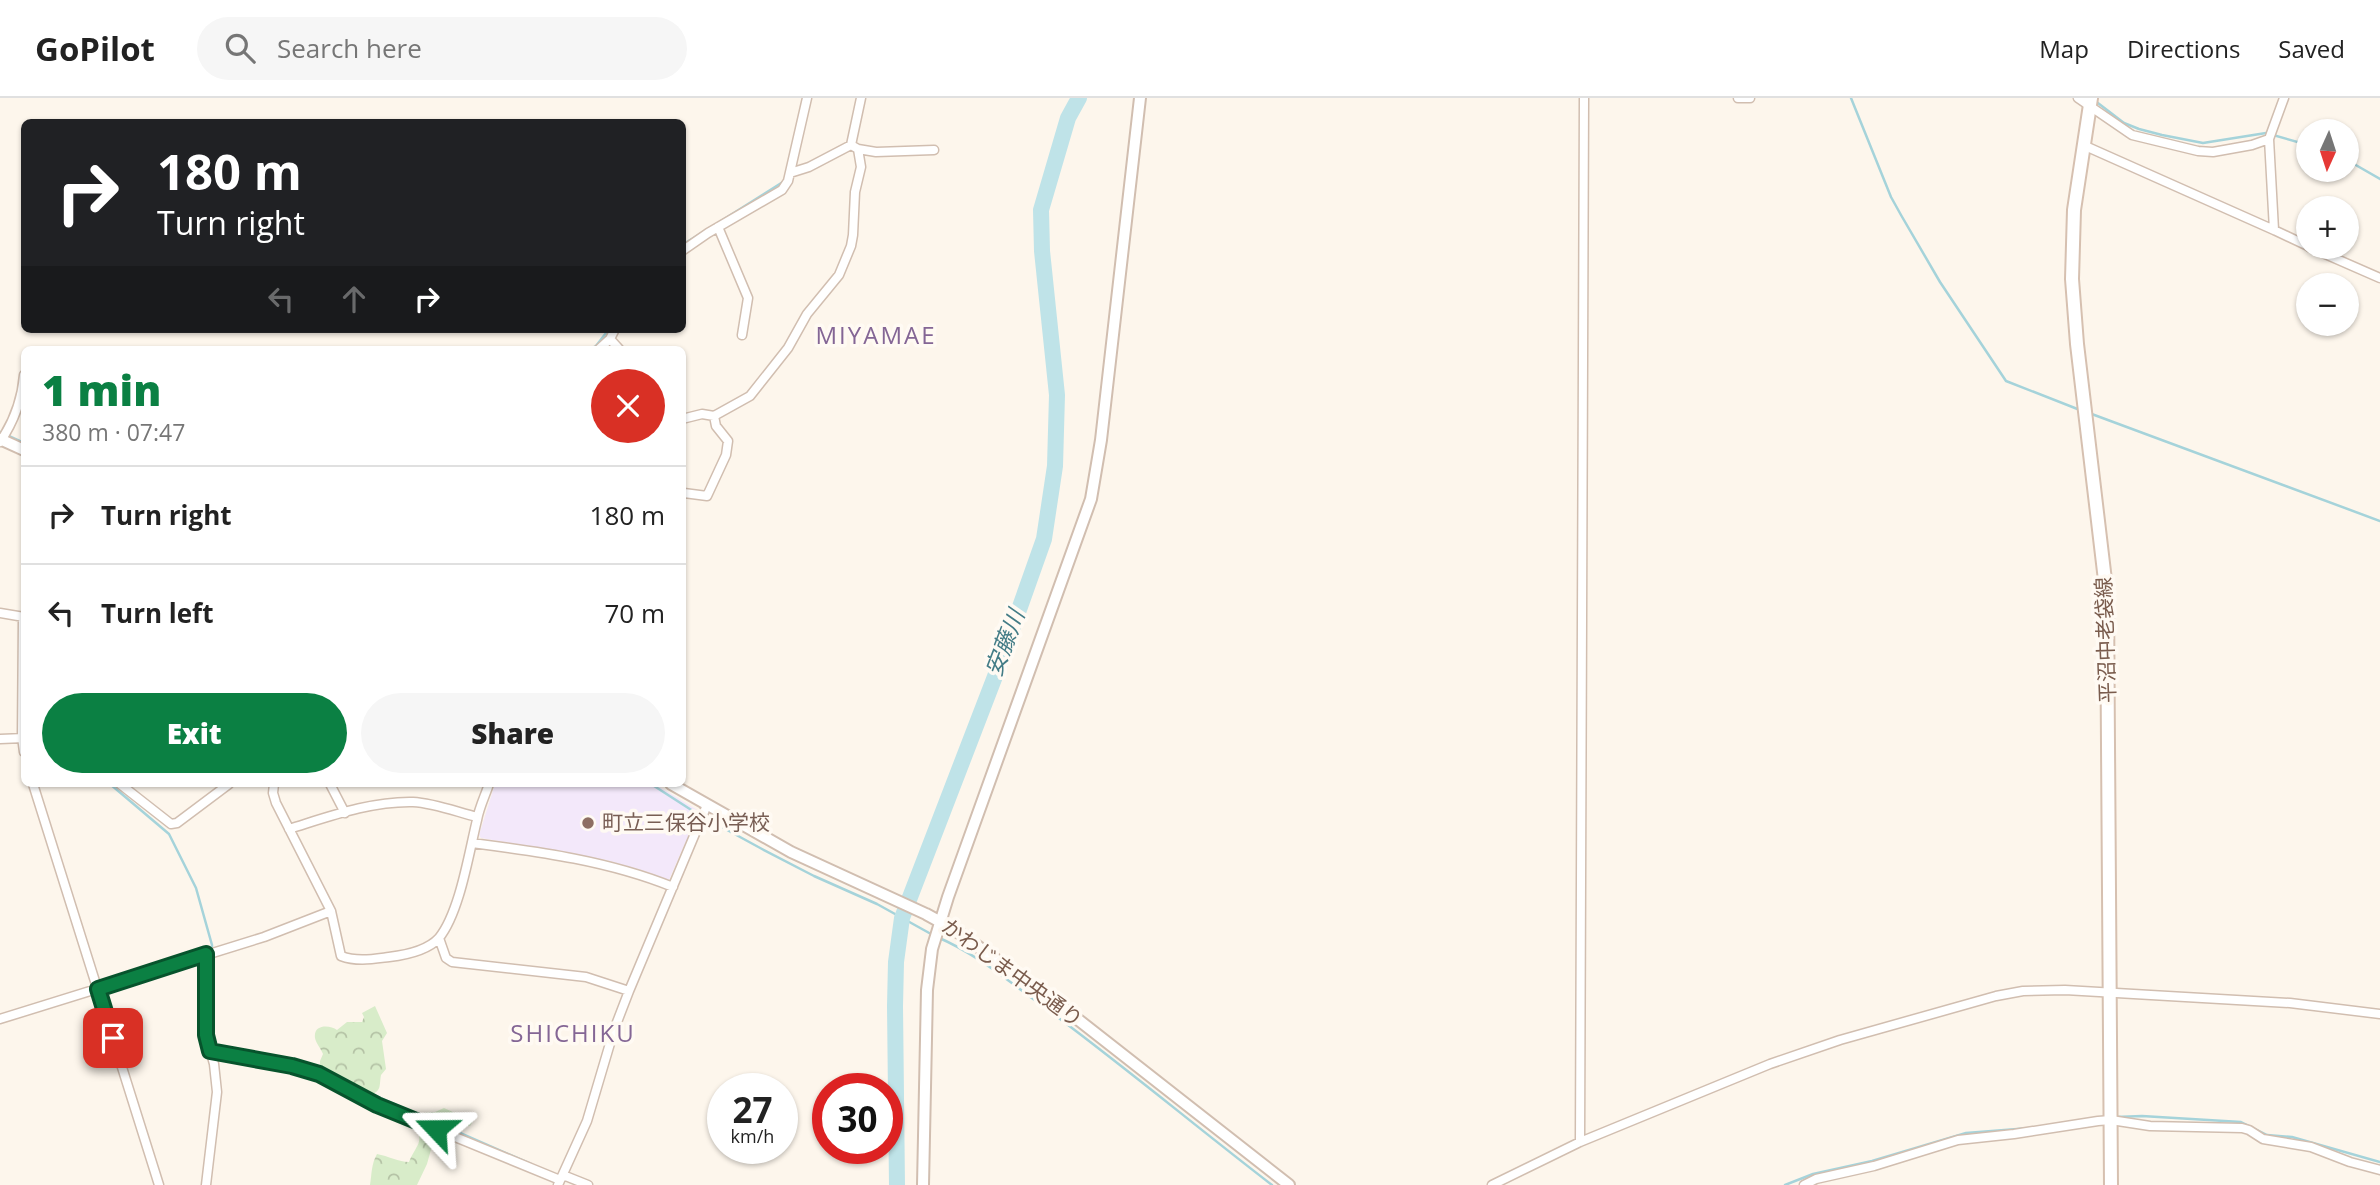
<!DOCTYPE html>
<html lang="en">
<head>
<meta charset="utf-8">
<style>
	:root { --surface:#fff; --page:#f6f6f6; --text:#222; --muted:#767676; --line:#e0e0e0; --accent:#0b8043 }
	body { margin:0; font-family:"Open Sans","Noto Sans JP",sans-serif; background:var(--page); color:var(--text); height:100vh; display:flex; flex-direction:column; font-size:26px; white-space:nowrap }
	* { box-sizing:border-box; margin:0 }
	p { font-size:23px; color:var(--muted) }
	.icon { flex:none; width:38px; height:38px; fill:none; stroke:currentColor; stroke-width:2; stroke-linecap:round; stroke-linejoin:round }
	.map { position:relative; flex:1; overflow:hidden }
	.drawer { position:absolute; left:21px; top:248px; width:665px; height:441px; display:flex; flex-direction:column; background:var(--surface); border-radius:10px; box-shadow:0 2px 5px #0004 }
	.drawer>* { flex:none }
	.banner { position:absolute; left:21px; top:21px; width:665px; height:214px; border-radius:10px; box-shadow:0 2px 5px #0004; background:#202124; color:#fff; overflow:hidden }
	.needle { width:46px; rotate:183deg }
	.tools { position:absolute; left:2296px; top:21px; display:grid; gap:14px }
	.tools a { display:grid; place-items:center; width:63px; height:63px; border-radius:50%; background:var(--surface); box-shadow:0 2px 5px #0004; font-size:35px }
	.speed { position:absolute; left:707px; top:975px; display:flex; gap:14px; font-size:35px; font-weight:700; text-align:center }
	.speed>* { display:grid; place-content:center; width:91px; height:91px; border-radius:50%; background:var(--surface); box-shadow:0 2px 5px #0004; line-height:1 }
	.speed small { font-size:18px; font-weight:400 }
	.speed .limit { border:10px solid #d22; background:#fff; color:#111 }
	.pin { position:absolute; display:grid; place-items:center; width:60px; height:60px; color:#fff; margin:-30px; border-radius:14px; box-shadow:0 4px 10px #0006 }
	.me { position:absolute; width:77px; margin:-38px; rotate:293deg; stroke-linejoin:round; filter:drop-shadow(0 0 5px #0008) }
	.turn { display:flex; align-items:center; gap:24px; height:147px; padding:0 21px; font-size:32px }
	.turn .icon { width:91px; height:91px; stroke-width:2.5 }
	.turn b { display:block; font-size:49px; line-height:60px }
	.lanes { display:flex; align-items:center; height:66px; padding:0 21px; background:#0003; justify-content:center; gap:35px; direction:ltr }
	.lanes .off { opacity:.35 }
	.round { display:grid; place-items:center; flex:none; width:74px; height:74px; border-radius:37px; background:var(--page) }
	.head { display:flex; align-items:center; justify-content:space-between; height:119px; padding:0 21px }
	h1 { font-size:42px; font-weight:800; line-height:52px; color:var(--accent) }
	.cta { display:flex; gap:14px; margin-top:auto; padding:14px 21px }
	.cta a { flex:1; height:80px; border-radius:42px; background:var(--accent); color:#fff; font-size:28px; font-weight:800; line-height:80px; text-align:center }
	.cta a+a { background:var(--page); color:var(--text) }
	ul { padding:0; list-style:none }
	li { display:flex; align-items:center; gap:21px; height:98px; padding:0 21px; border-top:2px solid var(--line) }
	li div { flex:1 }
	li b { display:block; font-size:26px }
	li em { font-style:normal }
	header { display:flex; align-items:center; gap:42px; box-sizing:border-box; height:98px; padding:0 35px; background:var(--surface); border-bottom:2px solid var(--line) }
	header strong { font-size:33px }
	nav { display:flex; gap:38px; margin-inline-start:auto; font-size:24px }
	.search { width:490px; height:63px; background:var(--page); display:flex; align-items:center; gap:18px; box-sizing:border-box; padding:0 24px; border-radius:38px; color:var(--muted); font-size:26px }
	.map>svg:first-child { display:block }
</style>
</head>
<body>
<header>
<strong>GoPilot</strong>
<div class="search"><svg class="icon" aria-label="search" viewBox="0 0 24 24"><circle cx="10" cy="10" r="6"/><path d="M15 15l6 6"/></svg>Search here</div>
<nav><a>Map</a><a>Directions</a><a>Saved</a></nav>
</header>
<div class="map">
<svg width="2380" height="1087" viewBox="0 0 2380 1087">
	<defs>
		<pattern id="forest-crowns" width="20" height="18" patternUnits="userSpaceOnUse" patternTransform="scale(1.75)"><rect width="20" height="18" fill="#d8ecc9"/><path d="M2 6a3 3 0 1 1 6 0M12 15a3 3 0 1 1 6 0" fill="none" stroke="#b4c2a5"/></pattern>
	</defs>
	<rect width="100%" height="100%" fill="#fdf6ec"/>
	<path fill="#f3e8fa" d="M495,686h160l44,27 -30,69 -31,-11 -32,-9 -125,-22 -2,-3z"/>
	<path fill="url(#forest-crowns)" d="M375,908l12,27 -5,8 4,28 -5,6c-2,11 1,16 -11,20l-14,-5 -17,-14 -7,1 -12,-6v-10l3,-7c-2,-5 -7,-11 -8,-16 -2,-14 15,-13 22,-8l10,-8h15l2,-5 -2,-4z
		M444,1010l29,13 -3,5 -8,-1 -6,9 -24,-9v21l-5,18 -10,21h-47c2,-12 1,-20 7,-31 11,2 22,8 32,8 5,-14 15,-19 8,-33l5,-8v-8l13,-1z"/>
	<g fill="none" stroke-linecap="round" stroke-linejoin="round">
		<path stroke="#a5d3da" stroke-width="2.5" d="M1851,0l40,99 10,18 39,67 66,99 74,29
			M2094,2l30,23 15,6 23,6 41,8 63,-10 42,12
			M2347,62l33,19
			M721,123l65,-41
			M682,147l21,-13
			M588,252l8,-4 13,-17
			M2089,315l291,108
			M0,334l24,11
			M110,686l59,50 27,54 16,57 1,96 4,6 97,18 39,21 178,78
			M651,686l45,29 66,36 52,27 63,28 54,30
			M937,839c38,16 70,43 103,67 79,58 154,121 232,181
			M2116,1019l26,-1 99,6 26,13 25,2 88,25
			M1785,1087l28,-11 59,-13 94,-28 64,-5"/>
		<path stroke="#bfe3e8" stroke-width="16" d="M897,1087l-2,-179 1,-44 6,-44 97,-252 45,-127 11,-73 2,-71 -15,-144 -1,-41 27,-92 11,-20"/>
		<g stroke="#d1beb0" stroke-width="11">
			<path id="minor" d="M1738,0h12
				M2078,0l54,37 66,16 15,1 39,-7 17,-6 15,-41
				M2269,41l5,91 34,16
				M851,47l10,-47
				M2083,47l191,85
				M858,51l18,3 58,-2
				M790,75l19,-6 42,-22
				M718,129l30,71 -6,37
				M2309,149l71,31
				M682,153l26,-18 74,-43 6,-9 19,-83
				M610,241l10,11
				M598,252l12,-11 5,-10
				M682,321l20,-5 12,2 36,-20 38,-48 19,-34 32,-39 12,-29 2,-11 2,-43 6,-25 -3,-18 -7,-4
				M0,344c13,-19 22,-43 24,-67
				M682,397l2,-2 23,3 19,-41 2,-14 -12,-15 -2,-10
				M0,515l24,4
				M23,519l-1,120 2,15
				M0,641l24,-1
				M33,686l126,401
				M120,686l51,40 6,-1 52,-39
				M274,686l-1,9 3,10 55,108 10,45c16,6 32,3 48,1 17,-2 38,-6 50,-19 21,-26 30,-86 38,-118 2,-12 8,-24 12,-36
				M330,686l15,29
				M289,731c39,-12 82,-28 124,-27 21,1 44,10 64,15
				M472,745c69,9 137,18 201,44
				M439,840l7,20 6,4 134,15 43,14
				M0,921l264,-82 67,-26
				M210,953l82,15 27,8 58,31 183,75
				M1580,1044l4,-1044
				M563,1077l25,10
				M206,1087l11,-93 -3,-28 -8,-29 1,-81
				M558,1087l29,-64 27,-91 15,-39 78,-186
				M1492,1087l88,-43 190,-78 70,-24 156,-44 27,-5 42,-1 225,13 90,11
				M1804,1087l12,-6 58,-13 84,-26 56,-6 84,-13 13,-1 39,6 92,2 7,2 14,9 48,8 39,15 30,8"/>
		</g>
		<g stroke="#d1beb0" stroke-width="14">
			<path id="tertiary" d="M0,341l24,11
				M671,686l120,68 135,62 29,16 107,77 227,178
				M923,1087l4,-195 5,-41 16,-52 143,-398 10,-59 39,-342"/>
		</g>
		<g stroke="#d6c0b0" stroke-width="16">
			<path id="secondary" d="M2091,0l-17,112 -2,69 5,65 30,253 4,588"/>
		</g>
		<use href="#minor" stroke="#fff" stroke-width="8"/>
		<use href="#tertiary" stroke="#fff" stroke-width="10"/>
		<use href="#secondary" stroke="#fff" stroke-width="12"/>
	</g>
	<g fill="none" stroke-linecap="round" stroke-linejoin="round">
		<g stroke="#07532c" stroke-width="18">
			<path id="route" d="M113,940l-15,-49 108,-35v81l4,16 82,15 27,8 58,31 59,24"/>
		</g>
		<use href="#route" stroke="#0b8043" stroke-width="12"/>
	</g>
	<circle fill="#8d6e63" stroke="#fffaf3" stroke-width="2.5" cx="588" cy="725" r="7"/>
	<g text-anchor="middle" stroke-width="7" stroke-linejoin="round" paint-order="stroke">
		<g font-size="21" fill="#7a5c4d" stroke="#fffaf3">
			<text transform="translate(2106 542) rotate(-92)" y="7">平沼中老袋線</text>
			<text transform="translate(1012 875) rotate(36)" y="7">かわじま中央通り</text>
		</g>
		<g font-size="21" fill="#785e54" stroke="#fffaf3" text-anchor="start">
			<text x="602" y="732">町立三保谷小学校</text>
		</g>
		<g font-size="23" font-style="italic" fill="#437c86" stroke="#fffaf3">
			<text transform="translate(1005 545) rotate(-69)" y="8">安藤川</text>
		</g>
		<g font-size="24" letter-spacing="2" fill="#846695" stroke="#fffaf3">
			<text x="876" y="246">MIYAMAE</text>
			<text x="573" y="944">SHICHIKU</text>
		</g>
	</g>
</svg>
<div class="tools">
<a><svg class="needle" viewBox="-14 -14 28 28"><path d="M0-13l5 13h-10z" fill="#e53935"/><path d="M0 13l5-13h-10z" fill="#767676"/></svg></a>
<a>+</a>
<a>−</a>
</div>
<div class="speed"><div>27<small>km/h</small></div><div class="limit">30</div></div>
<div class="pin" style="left:113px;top:940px;background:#d93025"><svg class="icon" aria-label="arrive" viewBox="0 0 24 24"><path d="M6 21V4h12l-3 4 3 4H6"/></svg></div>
<svg class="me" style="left:436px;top:1031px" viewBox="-20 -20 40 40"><path d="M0-17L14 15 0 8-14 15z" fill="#0b8043" stroke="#fff" stroke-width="4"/></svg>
<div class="banner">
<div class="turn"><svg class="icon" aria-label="right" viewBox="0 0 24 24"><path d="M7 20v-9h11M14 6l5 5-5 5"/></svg><div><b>180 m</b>Turn right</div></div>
<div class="lanes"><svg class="icon off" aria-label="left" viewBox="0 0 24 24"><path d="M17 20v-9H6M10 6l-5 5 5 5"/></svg><svg class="icon off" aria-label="ahead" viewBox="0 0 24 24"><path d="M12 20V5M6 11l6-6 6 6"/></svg><svg class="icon" aria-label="right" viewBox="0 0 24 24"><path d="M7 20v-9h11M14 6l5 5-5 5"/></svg></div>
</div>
<section class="drawer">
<div class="head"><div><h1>1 min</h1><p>380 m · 07:47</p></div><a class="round" style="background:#d93025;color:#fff"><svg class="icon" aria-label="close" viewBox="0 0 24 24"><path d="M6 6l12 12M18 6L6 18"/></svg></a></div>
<ul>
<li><svg class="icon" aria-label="right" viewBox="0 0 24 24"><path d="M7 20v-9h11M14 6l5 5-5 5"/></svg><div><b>Turn right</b></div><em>180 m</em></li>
<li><svg class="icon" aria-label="left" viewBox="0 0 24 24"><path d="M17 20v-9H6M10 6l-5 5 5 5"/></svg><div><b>Turn left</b></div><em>70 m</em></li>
</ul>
<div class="cta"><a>Exit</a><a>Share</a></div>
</section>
</div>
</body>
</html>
